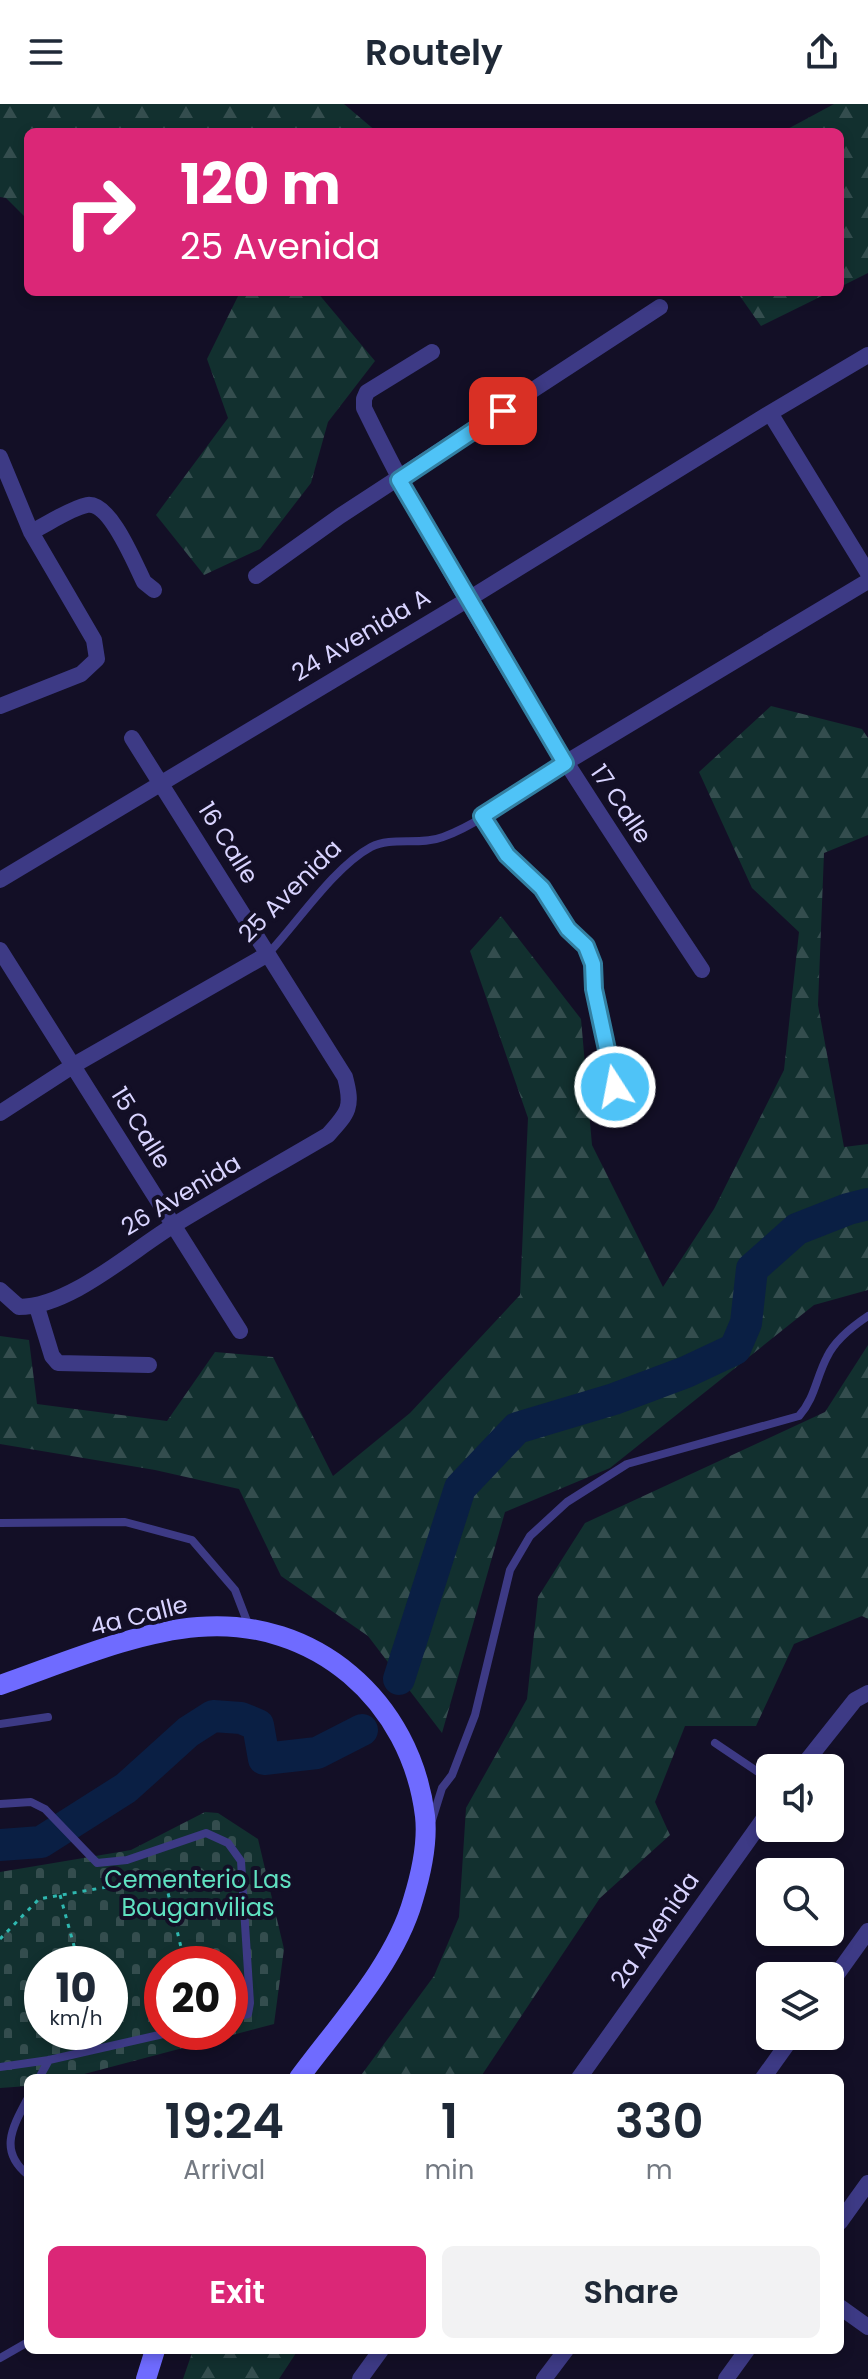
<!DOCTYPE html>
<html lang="en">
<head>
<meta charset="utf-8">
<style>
	:root { --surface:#fff; --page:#f2f2f3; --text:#1f2937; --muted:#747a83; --accent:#db2777 }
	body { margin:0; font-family:Poppins,sans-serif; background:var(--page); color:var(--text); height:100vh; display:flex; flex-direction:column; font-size:30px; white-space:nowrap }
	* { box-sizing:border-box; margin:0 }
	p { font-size:26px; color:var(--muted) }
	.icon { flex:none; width:44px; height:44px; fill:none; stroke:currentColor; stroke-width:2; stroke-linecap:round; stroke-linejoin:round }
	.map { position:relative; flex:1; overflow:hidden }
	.side { position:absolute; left:24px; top:1970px; width:820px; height:280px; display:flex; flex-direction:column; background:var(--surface); border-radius:12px; box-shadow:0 4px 12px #0003 }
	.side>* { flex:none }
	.hud { position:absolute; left:24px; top:24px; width:820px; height:168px; border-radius:12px; box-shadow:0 4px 12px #0003; background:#db2777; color:#fff; overflow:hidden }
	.controls { position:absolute; left:756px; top:1650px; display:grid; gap:16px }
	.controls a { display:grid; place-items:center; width:88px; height:88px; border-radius:12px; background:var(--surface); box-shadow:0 4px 12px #0003; font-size:40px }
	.speed { position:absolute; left:24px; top:1842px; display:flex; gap:16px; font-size:40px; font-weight:700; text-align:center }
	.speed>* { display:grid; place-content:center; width:104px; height:104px; border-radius:50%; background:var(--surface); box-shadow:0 4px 12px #0003; line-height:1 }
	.speed small { font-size:20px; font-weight:400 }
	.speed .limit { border:12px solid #d22; background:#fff; color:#111 }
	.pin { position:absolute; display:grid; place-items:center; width:68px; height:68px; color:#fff; margin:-34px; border-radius:16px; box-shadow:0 4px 12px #0006 }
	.me { position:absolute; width:88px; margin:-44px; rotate:349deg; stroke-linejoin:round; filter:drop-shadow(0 0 6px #0008) }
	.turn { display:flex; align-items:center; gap:28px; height:168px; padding:0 24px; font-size:36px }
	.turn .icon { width:104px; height:104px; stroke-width:2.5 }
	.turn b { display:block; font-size:56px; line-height:68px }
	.eta { display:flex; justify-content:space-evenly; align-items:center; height:136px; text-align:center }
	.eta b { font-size:48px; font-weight:600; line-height:56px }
	.action { display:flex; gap:16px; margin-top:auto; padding:16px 24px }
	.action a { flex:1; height:92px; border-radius:12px; background:var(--accent); color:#fff; font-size:32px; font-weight:600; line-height:92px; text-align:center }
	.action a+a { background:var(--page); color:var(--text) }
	header { display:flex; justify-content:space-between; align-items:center; height:104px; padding:0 24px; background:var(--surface); font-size:36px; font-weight:600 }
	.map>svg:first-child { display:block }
</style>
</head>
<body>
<header><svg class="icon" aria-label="menu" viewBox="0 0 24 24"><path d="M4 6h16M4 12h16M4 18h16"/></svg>Routely<svg class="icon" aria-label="share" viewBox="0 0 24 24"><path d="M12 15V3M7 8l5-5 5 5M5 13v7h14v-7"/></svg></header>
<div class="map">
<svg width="868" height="2275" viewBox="0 0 868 2275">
	<defs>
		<pattern id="forest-firs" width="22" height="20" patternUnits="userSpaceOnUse" patternTransform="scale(2)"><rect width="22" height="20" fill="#12302f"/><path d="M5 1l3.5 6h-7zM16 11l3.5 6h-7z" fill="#344d4e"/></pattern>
		<pattern id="cemetery-stones" width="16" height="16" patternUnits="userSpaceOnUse" patternTransform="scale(2)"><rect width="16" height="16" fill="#12302f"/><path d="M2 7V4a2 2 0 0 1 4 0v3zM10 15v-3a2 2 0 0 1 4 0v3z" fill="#344d4e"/></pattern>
	</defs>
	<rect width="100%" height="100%" fill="#130f26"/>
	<path fill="url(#forest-firs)" d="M0,0h344l33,28h-349v88l-22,-22 -6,-1z
		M834,0h34v169l-28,14v-155h-58z
		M240,188h77l58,69 -47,61 -17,61 -51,66 -56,26 -48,-60 72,-97 -21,-59z
		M737,188h93l-69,34z
		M771,602l91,23 6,9v97l-44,18 -6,152 26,142 24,-3v146l-54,15 -204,163 -105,44 -63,221 -74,-97 -87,-60 -42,-87 -84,-19 -155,-26v-108l29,4 8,64 130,17 48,-69 58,5 60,119 77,-63 110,-118 8,-177 -58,-167 31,-35 80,103 11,126 71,142 51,-78 70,-139 15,-138 -47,-44 -53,-116z
		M868,1241v274l-6,-3 -68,28 -38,82h-71l-30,76 15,33 -70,63 -120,180h-121l75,-102 25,-59 7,-109 61,-109 11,-102 47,-74 240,-111z
		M193,2246h105l-19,29h-96z"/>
	<path fill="url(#cemetery-stones)" fill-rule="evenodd" d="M205,1708l13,1 40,26 26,110 -10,75 -205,54h-41v8l-28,2v-216l131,-22zM42,1860h68v68h-68zM162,1860h68v68h-68z"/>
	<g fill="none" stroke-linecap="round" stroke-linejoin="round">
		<path stroke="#0a1f44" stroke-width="32" d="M399,1575l61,-191 57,-60 97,-29 72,-27 49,-23 11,-26 6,-54 45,-40 51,-20 20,-5
			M0,1741l41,-3 85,-54 62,-56 25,-16 28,2 17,7 6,34 53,-6 45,-23"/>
		<path stroke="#2fb8b0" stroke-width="3" stroke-dasharray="4 6" stroke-linecap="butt" d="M107,1783l56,-15 22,92
			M60,1791l19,69
			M0,1835l39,-40 68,-12v-12"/>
		<path stroke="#3d3a85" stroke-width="8" d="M482,712l25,39 35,33 26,41 18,17 7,18 1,25 21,98
			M268,850c30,-32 66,-87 103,-107 21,-11 49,-1 72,-10 37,-13 88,-52 122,-74
			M0,1419l125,-1 67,18 43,50 15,39
			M0,1620l48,-7
			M715,1639l55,37
			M0,1700l31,-2 14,7 52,54 30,-3 79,-27 22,10 13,18 9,142 -2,11 -18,4
			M432,1716l10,-32 10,-13 23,-60 35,-145 20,-34 37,-34 60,-38 172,-48c16,-18 17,-38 28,-59 8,-17 26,-31 41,-41
			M0,1963l49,-7 123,-28
			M39,1974l10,-18
			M28,1994c-18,33 -28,54 0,77
			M0,2254l28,-16"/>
		<path stroke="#3d3a85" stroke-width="16" d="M432,248l-65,40 -3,7v9c96,197 217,380 338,562
			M770,309l98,160
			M0,353l31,75 63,108 3,19 -16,15 -81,32
			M31,428c15,-7 40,-24 56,-27 23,-4 48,59 57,77l10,8
			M256,472l84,-60 320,-209
			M565,659l303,-182
			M0,776l467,-280 303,-187 98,-58
			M0,846l240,381
			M0,1009l74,-48 194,-111
			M0,1186l19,17c51,0 112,-56 155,-82 51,-31 103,-60 154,-90 21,-23 25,-28 17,-58l-213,-339
			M37,1203l15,49 6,7 91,2
			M801,1664l54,-68 13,-7
			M830,1880l38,-53
			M579,1974l191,-268
			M763,1974l30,-42
			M840,2118l28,-39
			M840,2203l28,20
			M360,2275l21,-29
			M544,2275l22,-29
			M726,2275l21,-29"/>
		<path stroke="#6f6bff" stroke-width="20" d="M0,1581c61,-21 134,-53 198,-58 117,-10 213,74 227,189 3,27 -4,58 -12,84 -18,64 -75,125 -114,178
			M146,2275l9,-29"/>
	</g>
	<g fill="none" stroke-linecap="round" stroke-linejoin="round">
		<g stroke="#337fa1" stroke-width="20">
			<path id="route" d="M503,307l-104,69 166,283 -83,53 25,39 35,33 26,41 18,17 7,18 1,25 21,98"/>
		</g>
		<use href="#route" stroke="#4fc3f7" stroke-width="14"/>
	</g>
	<g text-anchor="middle" stroke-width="8" stroke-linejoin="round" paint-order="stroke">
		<g font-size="24" fill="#d9d4ff" stroke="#130f26">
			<text transform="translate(361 531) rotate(-31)" y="8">24 Avenida A</text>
			<text transform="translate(621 700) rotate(56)" y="8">17 Calle</text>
			<text transform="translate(228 739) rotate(58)" y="8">16 Calle</text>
			<text transform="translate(290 787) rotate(-45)" y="8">25 Avenida</text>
			<text transform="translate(141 1024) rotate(58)" y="8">15 Calle</text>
			<text transform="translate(181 1091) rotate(-31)" y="8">26 Avenida</text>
			<text transform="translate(139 1512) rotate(-14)" y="8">4a Calle</text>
			<text transform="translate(655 1826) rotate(-55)" y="8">2a Avenida</text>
		</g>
		<g font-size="24" fill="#5fe0c0" stroke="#130f26">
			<text x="198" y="1784">Cementerio Las<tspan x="198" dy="28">Bouganvilias</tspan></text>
		</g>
	</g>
</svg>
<div class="controls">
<a><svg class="icon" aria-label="sound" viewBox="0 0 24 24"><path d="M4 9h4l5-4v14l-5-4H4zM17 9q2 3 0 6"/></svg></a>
<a><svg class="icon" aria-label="search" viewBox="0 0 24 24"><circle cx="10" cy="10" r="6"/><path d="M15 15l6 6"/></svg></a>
<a><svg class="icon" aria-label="layers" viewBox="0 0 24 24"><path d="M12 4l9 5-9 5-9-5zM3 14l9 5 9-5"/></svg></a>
</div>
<div class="speed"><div>10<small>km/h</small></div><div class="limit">20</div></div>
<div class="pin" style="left:503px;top:307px;background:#d93025"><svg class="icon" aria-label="arrive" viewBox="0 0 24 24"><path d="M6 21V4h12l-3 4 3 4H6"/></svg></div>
<svg class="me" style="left:615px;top:983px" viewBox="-20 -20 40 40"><circle r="17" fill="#4fc3f7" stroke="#fff" stroke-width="3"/><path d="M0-11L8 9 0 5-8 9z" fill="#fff"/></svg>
<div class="hud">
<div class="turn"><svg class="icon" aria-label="right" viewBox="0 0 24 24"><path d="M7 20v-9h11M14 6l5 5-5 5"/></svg><div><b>120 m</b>25 Avenida</div></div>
</div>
<section class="side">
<div class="eta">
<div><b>19:24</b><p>Arrival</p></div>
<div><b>1</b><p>min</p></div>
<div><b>330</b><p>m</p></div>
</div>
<div class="action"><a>Exit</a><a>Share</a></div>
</section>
</div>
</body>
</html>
